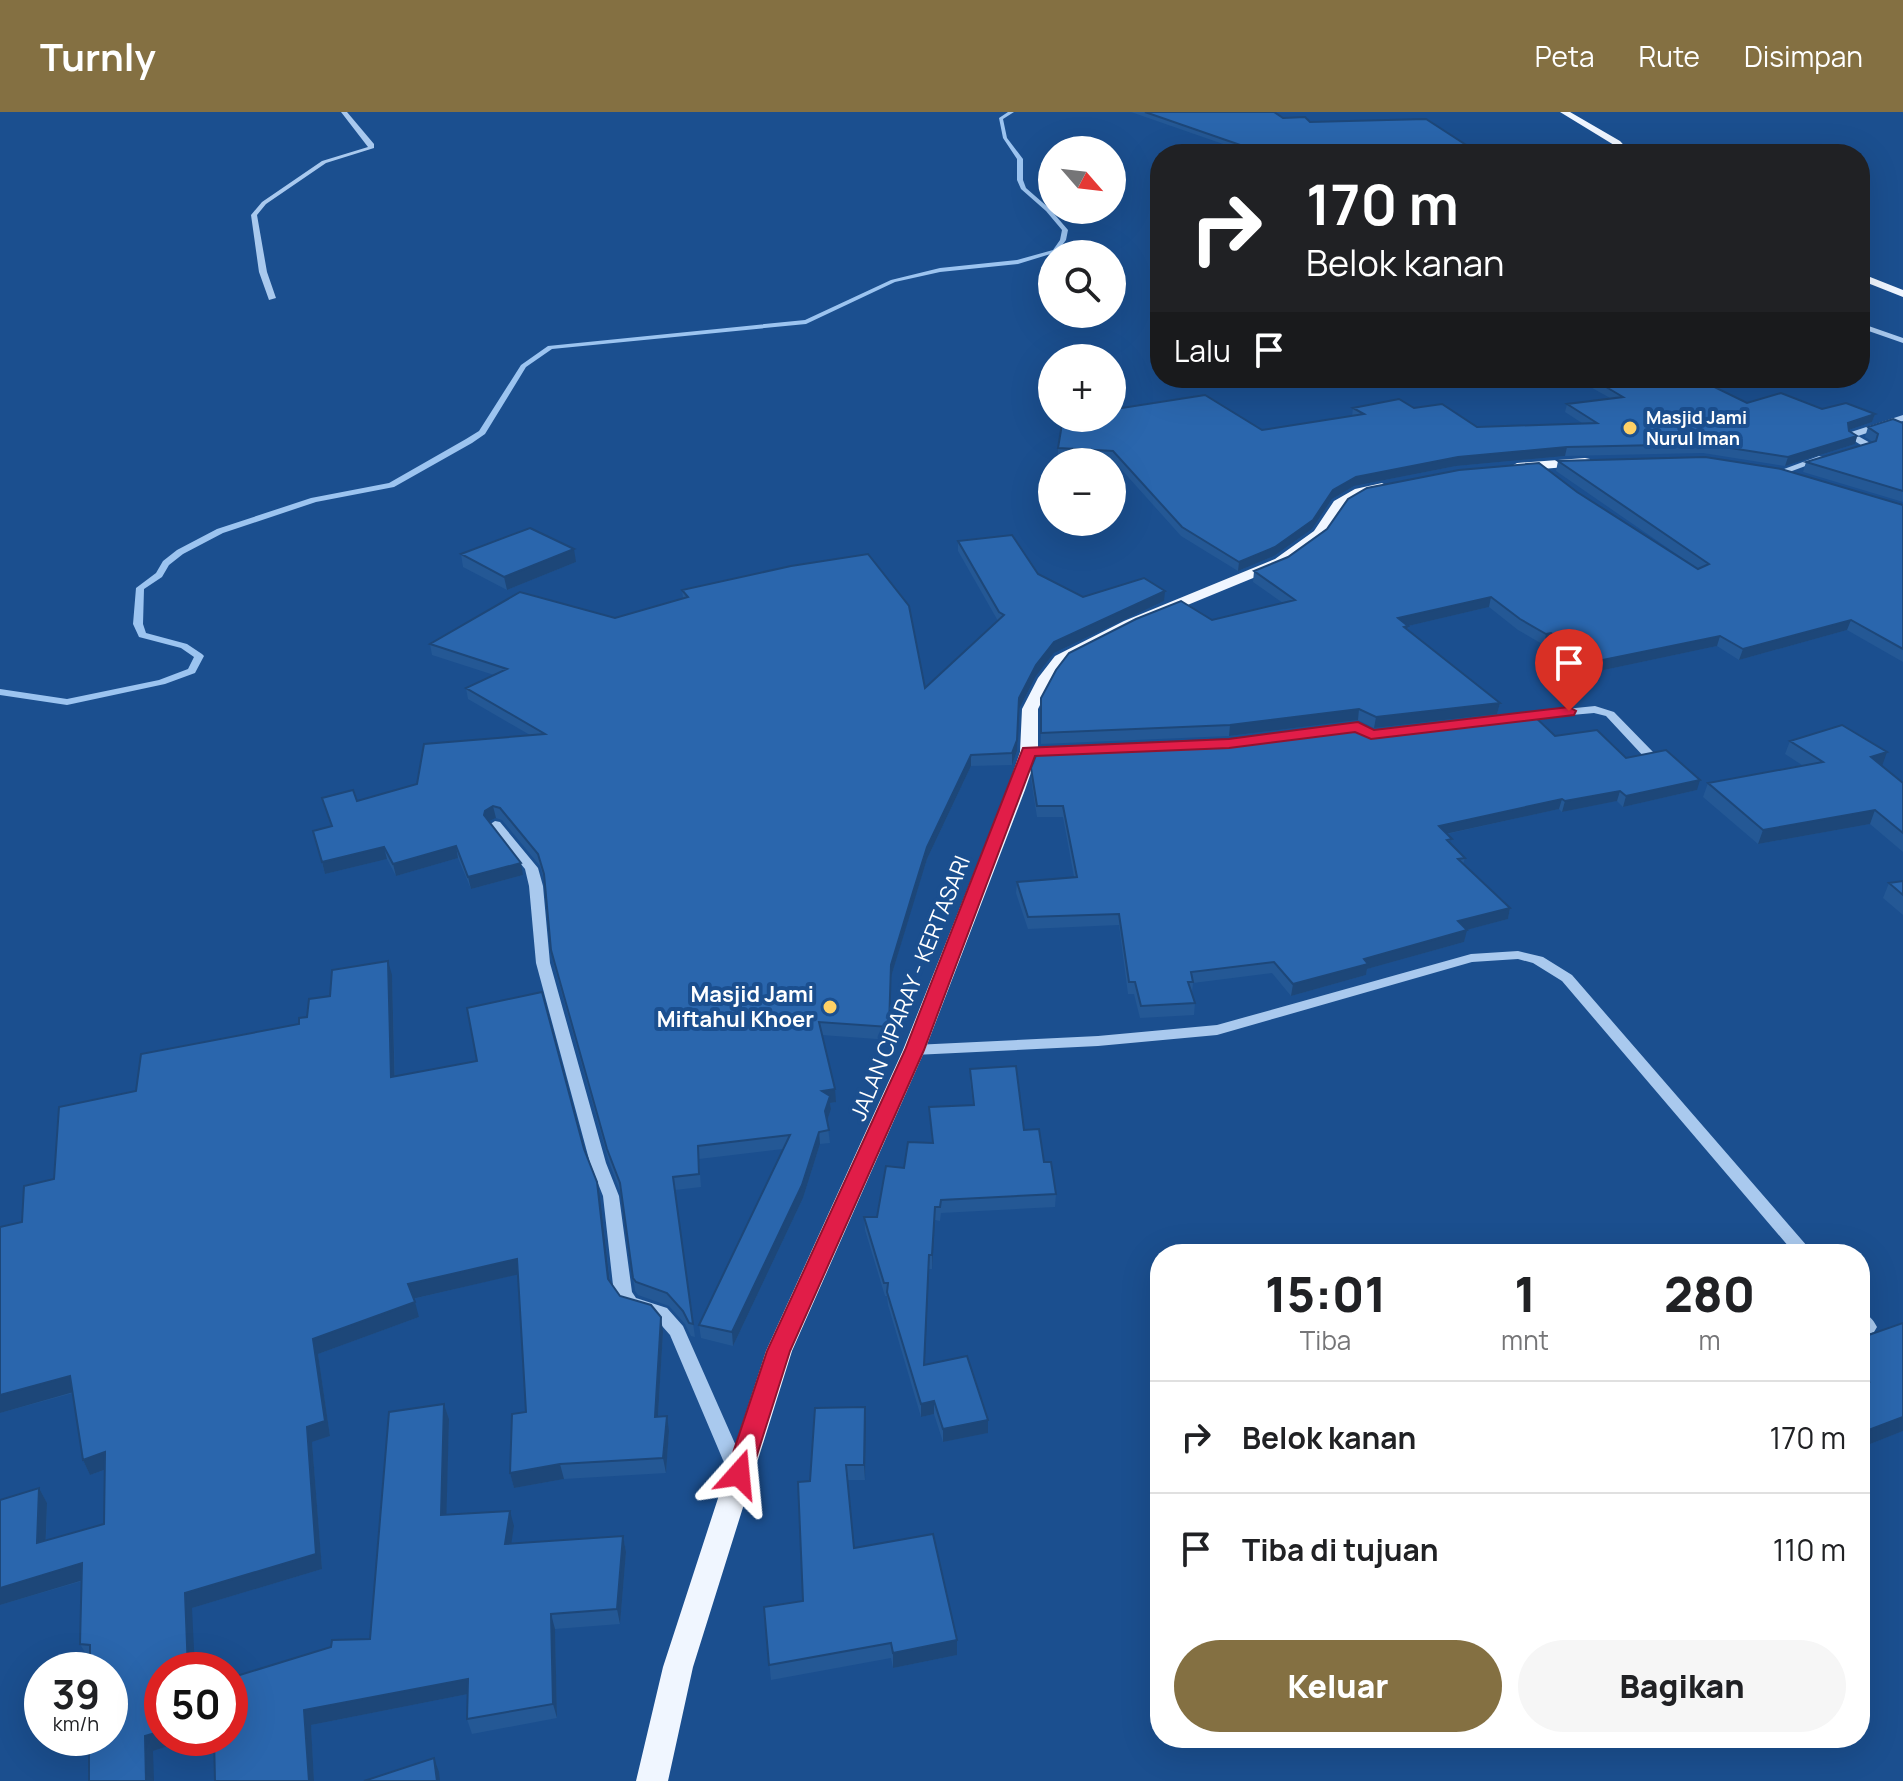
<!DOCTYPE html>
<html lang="id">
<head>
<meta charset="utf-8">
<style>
	:root { --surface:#fff; --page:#f6f6f6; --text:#202124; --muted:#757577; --line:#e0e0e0; --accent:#847042 }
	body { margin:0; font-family:Manrope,sans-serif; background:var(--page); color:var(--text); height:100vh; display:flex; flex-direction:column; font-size:30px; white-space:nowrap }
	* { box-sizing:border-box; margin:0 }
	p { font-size:26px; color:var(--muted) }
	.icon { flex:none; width:44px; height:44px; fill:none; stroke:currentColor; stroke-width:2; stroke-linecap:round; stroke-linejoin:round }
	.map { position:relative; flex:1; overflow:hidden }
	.sheet { position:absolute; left:1150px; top:1132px; width:720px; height:504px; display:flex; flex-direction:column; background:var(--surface); border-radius:32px; box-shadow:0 8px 32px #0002 }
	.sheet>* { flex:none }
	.hud { position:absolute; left:1150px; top:32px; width:720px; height:244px; border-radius:32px; box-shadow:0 8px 32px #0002; background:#202124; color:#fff; overflow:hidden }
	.needle { width:52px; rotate:118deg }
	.tools { position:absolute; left:1038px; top:24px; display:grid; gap:16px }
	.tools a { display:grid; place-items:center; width:88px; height:88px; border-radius:50%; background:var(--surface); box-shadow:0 8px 32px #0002; font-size:40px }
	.speed { position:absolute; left:24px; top:1540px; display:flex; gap:16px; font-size:40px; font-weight:700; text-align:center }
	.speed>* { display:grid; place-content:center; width:104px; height:104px; border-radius:50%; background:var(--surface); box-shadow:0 8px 32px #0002; line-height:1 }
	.speed small { font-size:20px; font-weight:400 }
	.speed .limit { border:12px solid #d22; background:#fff; color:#111 }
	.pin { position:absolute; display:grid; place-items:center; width:68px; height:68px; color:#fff; margin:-82px -34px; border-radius:50% 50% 50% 0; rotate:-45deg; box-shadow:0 0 8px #0007 }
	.pin .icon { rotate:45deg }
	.me { position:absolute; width:88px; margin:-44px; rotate:18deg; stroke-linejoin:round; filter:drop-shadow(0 0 6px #0008) }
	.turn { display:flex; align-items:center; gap:28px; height:168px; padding:0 24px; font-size:36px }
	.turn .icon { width:104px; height:104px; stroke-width:2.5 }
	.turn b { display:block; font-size:56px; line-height:68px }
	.then { display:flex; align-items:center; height:76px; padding:0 24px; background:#0003; gap:16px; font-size:30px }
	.eta { display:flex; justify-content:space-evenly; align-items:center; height:136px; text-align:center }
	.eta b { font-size:48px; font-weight:800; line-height:56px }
	.button { display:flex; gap:16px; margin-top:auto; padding:16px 24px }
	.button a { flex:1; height:92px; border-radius:48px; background:var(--accent); color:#fff; font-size:32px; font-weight:800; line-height:92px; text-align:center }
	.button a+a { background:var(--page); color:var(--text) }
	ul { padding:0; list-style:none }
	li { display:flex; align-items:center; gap:24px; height:112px; padding:0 24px; border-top:2px solid var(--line) }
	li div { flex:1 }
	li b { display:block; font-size:30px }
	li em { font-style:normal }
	header { display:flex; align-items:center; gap:48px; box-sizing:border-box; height:112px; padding:0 40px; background:var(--accent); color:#fff }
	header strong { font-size:38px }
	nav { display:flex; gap:44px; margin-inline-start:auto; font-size:28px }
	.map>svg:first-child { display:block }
</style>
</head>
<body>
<header>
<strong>Turnly</strong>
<nav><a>Peta</a><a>Rute</a><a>Disimpan</a></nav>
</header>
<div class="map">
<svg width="1903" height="1669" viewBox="0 0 1903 1669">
	<rect width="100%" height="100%" fill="#1b4f8f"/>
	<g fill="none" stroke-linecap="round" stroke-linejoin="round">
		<path fill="#9cc4f0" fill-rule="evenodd" d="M1008,0h6l-11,7 4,19 16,21v21l3,8 24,21 18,21 -2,10 -9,12 -39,12 -78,8 -45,10 -89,42 -254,25 -26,18 -41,67 -13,9 -78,44 -78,15 -93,31 -40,21 -14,11 -7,12 -18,12 -1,35 3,9 41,11 15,10 2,2 -9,17 -30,11 -98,21 -67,-10v-6l67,10 92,-19 29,-11 6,-12 -13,-9 -42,-11 -6,-13 3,-36 20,-15 7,-12 14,-11 40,-21 94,-31 78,-15 77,-44 13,-8 42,-66 27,-19 257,-26 86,-40 49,-12 77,-8 36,-10 7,-10 2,-10 -16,-19 -25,-22 -4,-9v-21l-14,-21 -4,-20z"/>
		<path fill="#a9c9ee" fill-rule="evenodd" d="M341,0h6l27,32v4l-48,15 -60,41 -9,11 10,57 9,26 -7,2 -10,-28 -8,-57 11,-13 60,-41 46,-14z
			M1860,211l43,15v5l-43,-15z
			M1903,303v6l-45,15 14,8v4l-18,4 -4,-3 11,-4 -13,-8v-4z
			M1819,344l8,2 -43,16 -8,-2z
			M1595,594l19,6 40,41 2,3 -2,3h-8l-40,-43 -12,-3 -77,7 -6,-3 6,-3z
			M495,709l5,1 38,46 5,18 7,77 56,200 13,33 13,96 4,6 31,10 16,18 65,147 -3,6 -7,2 -7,-2 -61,-144 -15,-17 -31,-10 -10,-14 -11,-98 -13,-33 -54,-200 -7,-77 -4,-17 -36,-44z
			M1518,839l25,6 29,18 242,279h-19l-233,-273 -29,-18 -15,-4 -46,3 -255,73 -119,11 -184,9 -8,-5 8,-5 184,-9 119,-11 254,-71z
			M1860,1199c8,3 13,8 17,16l-3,5 -6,2 -8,-4z"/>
		<path fill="#f0f6ff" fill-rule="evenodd" d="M1560,0h10l50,29 12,13h-9l-9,-9z
			M1860,161l43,17v7l-43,-17z
			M1585,346l5,1v6l-73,6 -7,-4 7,-4z
			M1382,371l7,4 -2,3 -23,5 -20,12 -20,30 -39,28 -151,62 -67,35 -14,17 -15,30v43l-13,38 -100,260 -133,301 -99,316 -25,114h-32l27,-114 103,-316 137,-301 104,-260 13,-38 2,-43 16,-31 17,-22 69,-35 151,-62 39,-28 20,-30 21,-12z"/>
	</g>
	<path fill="#245895" d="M1131,0h143l9,6 27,4 170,32h-218l-16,-2z
		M1578,266h118l51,25 128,11 -3,8 -23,8 8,6 -2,8 -70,22 -82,-13 -138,3 -109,10 -102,20 -22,13 -20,30 -38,27 -36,15 -57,-35 -69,-77 -54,-2v-9l64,-40 140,22 90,-14 1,-8h61l63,19 105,-4 -17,-11 2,-8 43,-6 -32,-18z
		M1903,311v79l-100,-30 3,-10 67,-20 -8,-5 3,-10z
		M1558,349l345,44v157l-56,-32 -108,30 -22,-14 -132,28 -37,-30 -4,1 -26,-15 -29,-23 -81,19v4l92,73 -3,11 -123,14 -16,-8 -129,16 -188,8v-46l171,-78 71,-17 -30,-21 1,-11 323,-79 121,77 -142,-98z
		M958,429l80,33 45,23 81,4 -110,52 -18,23 -17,33 -2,42 -5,14 -41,1 -44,93 -14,45 -22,73 -1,63 -68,-5 14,67 -6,1 1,6 -4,12 3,22 -10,1 -17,54 -70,148 -32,-8 -2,-13 84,-176 -84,10 2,28 -26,3 20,147 -4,-1 -6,-12 -16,-18 -31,-11 -3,-4 -14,-97 -12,-32 -56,-200 -9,-82 -4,-14 -38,-46 -6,-2 -7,3 34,54 -52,14 -13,-31 -62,18 -9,-17 -62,15 -12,-43 18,-5 -9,-28 35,3 60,-17 113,-49 -62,-36 -2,-11 28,-13 -62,-20 -2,-11 185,-26 68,-20 -1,-8 243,98 73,-67 -40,-70z
		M461,442l115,8 -69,28 -44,-23z
		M1373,619l182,5 71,22 71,32 -74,17 -6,-6 -55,11 -3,-3 -112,25 4,10 14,14 -2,6 47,44 -2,11 -42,11 -2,12 -97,27 -1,6 -75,21 -19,-23 -79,10 -1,10 3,10 -1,12 -54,3 -6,-24h-6l-9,-69 -91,4 -12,-36 1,-11 57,-5 -11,-60h-26l-6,-38v-11l199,-29z
		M1790,629l92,25 21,17v69l-33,-28 -112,20 -55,-47 5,-14 94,-18 -17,-11z
		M1903,769v34l-20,-17 6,-15z
		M392,863l3,101 189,73 16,48 10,84 10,15 43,36 -5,85 11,14 -3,42 -102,6 -50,9 -4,-15 16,-61 -8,-138 -105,25 6,18 -101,37 12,82 -18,6 10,127 -130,39 -30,130h31l-40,13 -63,-92h-1l-9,-15 2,-63 -82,24 39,-117 8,15 -1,37 58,-16v-54l-14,5 -7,-15 -10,-67 -73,20v-186l22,-5 32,-43 82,-88 163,-67 31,-28z
		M970,957l54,61 20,32 12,32 -1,13 -114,6 -1,8 -5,-1 -3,49h-3l-5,96 64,55v13l-45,9 -9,-28 -13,3 -33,-112 -1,-9h-2l-20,-66 -1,-13h13l27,-49 28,-25 -3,-36 44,-2 -3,-23z
		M1903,1211v108l-43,17v-110z
		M444,1292l5,15 -3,96 68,11 -3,17 112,-7 3,16 -6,72 -65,5 2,89 -85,16 -5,-15 1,-25 -157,31 3,56h-99l155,-142z
		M866,1310l-1,58h-17l6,68 103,107 -64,13 -2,-10 -120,22 -7,-73 39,-6 7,-120z"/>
	<path fill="#1d4779" d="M1875,302l-3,8 -26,9 2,-8z
		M1857,324l-2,8 -70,22 3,-9z
		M1567,335l-2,9 -109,10 -102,20 -22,13 -20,30 -38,27 -36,15 1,-9 94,-72 23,-13 102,-20z
		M574,437l2,13 -69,28 -3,-13z
		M1165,479l-1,10 -110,52 -18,23 -17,33 -2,42 -5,14v-12l7,-55 17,-33 18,-23z
		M1491,485l-2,10 -81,19 -2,10 -8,-18z
		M1851,508l-4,10 -108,30 4,-11z
		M1551,521l-3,11 -4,1 2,-11z
		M1720,524l-3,10 -132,28 3,-11z
		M1500,591l-3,11 -123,14 2,-11z
		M1359,597l-1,11 -129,16 1,-11z
		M1887,640l-5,14 -11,-9z
		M971,643v11l-44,93 -36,118 -1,63 1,-75 36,-118z
		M1700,668l-3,10 -74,17 3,-11z
		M1620,679l-3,10 -55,11 3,-11z
		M1562,687l-3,10 -123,27 3,-10z
		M493,694l3,12 -9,4 -3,-7 1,-4z
		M1875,698l-5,14 -112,20 5,-14z
		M456,734l2,12 -62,18 -3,-12z
		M384,735l3,12 -62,15 -3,-12z
		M521,751l2,12 -52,14 -3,-12z
		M1510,796l-2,11 -53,14 3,-12z
		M1467,818l-3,12 -97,27 -1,6 -75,21 2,-12 71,-25z
		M388,849l4,14 3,117 -4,-15z
		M835,977l1,13 -6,1 1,6 -5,15 -4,-33z
		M819,1020l1,12 -17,54 -70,148 -1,-14z
		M597,1070l3,15 11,97 -3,-15z
		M935,1095v13l-3,49v-14z
		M929,1143v14l-5,110v-14z
		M517,1147l3,15 -108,25 -4,-15z
		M415,1190l4,15 -101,37 12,82 -18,6 10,127 -130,39 3,62h-7l-3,-77 122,-166 6,-88z
		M661,1205l2,15 -6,100 -2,-15z
		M70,1264l7,15 -77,22v-18z
		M934,1289v13l-13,3v-13z
		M444,1292l5,15 -3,112 -5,-16z
		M865,1295l1,15 -1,58 -1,-15z
		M667,1304l2,15 -3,42 -3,-15z
		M1903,1305v14l-43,17v-5l6,-12z
		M988,1308v13l-45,9v-13z
		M105,1340l7,15 -22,8 -7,-15z
		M560,1352l4,15 -50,9 -4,-15z
		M39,1376l8,15 -2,55 -8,-15z
		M510,1399l4,15 -5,33 -4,-15z
		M623,1424l3,16 -6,72 -3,-15z
		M82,1451l8,15 -90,27v-17z
		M551,1502l4,15 2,89 -4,-14z
		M957,1528v15l-64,13v-15z
		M468,1567l5,14 -162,32 3,56h-5l-5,-71z
		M162,1619v7h31l-40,13 1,30h-8l-1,-45z
		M434,1646l5,14 1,9h-3z"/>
	<path fill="#2a66ad" stroke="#1d4779" stroke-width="2" d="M1145,0h129l9,6 22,-1 5,5 116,-3 54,35h-162l-72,-7z
		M1591,266h105l51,25 34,-10 41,16 24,-6 29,11 -27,9 1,8 8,5 -69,21 -83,-13 -138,3 -109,10 -102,20 -23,13 -20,30 -38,27 -36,15 -57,-35 -69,-76 -55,-3 5,-30h49v-11l6,-1 4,2 83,-13 57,35 102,-16 -11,-6 46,-9 15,9 28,-4 35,23 120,-4 -30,-19 56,-7z
		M1893,307l10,4v68l-97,-29 70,-21 2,-7 -10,-7z
		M1705,345l76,12 122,36v144l-52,-29 -108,29 -23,-13 -132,27 -37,-30 -5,1 -26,-15 -29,-22 -93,21 10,8 -4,1 96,76 -124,14 -17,-8 -129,16 -189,8v-35l15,-28 13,-17 67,-34 45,-18 31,19 83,-20 -41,-29 34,-14 39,-28 21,-30 19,-11 92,-18 80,-7 38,29 121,77 11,-5 -151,-103z
		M530,416l44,21 -70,28 -43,-23z
		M1012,423l26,39 45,23 61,-19 21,13 -111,51 -18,23 -17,33 -2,42 -5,13 -41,2 -44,92 -14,45 -22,73 -2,62 -70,-5 16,67 -13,2 8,5 -5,15 4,19 -10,2 -17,53 -70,147 -33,-7 91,-190 -92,11 1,28 -26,3 20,147 -4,-1 -6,-12 -16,-18 -31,-11 -3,-4 -13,-95 -13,-34 -56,-199 -7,-76 -6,-20 -38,-46 -7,-2 -8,5 -1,4 37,48 -53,14 -12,-31 -63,18 -9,-17 -62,15 -9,-31 19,-5 -10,-28 31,-8 4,11 60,-17 7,-40 121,-10 -79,-46 41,-19 -77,-25 90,-52 95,26 73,-21 -6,-7 109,-24 77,-12 41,52 16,82 79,-73 -5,-3 -41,-71z
		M1532,602l23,22 42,-6 29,28 40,-8 34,30 -74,16 -6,-5 -55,10 -3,-2 -123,27 13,13 -5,1 18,18 -7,1 52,49 -52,13 9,9 -103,29 4,5 -75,20 -19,-22 -83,10 2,10h-5l7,21 -54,3 -6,-24h-6l-10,-68 -91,3 -11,-35 60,-5 -14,-71h-26l-6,-38 8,-20 191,-9 127,-15 16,7z
		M1842,613l45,27 -16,5 32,26v50l-28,-23 -112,20 -55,-47 115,-21 -33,-21z
		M1903,769v14l-14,-12z
		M388,849l3,116 86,-16 -10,-53 75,-16 42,157 13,33 11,97 12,17 31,9 10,12 -6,100 12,-1 -4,42 -103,6 -50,9 2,-59 14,-2 -9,-153 -109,25 7,18 -102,37 12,82 -18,6 9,127 -131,39 3,77h-26v61l-17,5 1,45h-57v-43h21v-68h-20v-25l-10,-1 2,-81 -82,25v-88l39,-12 -2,55 67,-19 1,-72 -22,8 -13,-84 -70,19v-168l22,-5 2,-36 30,-7 5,-72 77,-16 5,-37 158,-30v-6l8,-1 2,-18 21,-3 2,-26z
		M1016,954l8,64 15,-1 5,33h7l5,32 -115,6 -1,7h-5l-3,48h-3l-5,110 43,-9 21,64 -45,9 -9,-28 -13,3 -34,-112 1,-9h-4l-20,-66h13l9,-51 18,2 4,-26 25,1 -4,-36 45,-2 -4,-36z
		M1903,1211v94l-37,14 -6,-7v-38l9,-4 -9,-9v-35z
		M444,1292l-3,111 69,-4 -5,33 118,-8 -6,73 -66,5 2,90 -86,15 1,-40 -164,31 5,71h-94l-1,-43h16v-60l101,-31 1,-7 38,-1 19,-227z
		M865,1295l-1,58h-18l8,83 79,-14 24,106 -64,13 -2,-10 -122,22 -5,-58 39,-6 -5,-119 12,-1 5,-73z
		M434,1646l3,23h-73z"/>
	<path fill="#e11d48" stroke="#92132f" stroke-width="2" d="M1569,595l7,4 -2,4 -203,24 -16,-7 -126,16 -194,8 -111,294 -134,301 -39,123 -3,7 -9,4 -9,-4 -4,-7 41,-123 138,-301 118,-302 206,-9 129,-17 16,8z"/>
	<g fill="#ffd166" stroke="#1b4f8f" stroke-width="3">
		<circle cx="1630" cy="316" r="8"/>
		<circle cx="830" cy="895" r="8"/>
	</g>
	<g text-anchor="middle" stroke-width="8" stroke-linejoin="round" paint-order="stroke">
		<g font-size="18" font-weight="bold" fill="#fff" stroke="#1b4f8f" text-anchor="start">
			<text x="1646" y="312">Masjid Jami<tspan x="1646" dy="21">Nurul Iman</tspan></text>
		</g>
		<g font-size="22" fill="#fff" stroke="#1b4f8f">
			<text transform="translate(910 876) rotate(-68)" y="8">JALAN CIPARAY - KERTASARI</text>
		</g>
		<g font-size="22" font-weight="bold" fill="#fff" stroke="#1b4f8f" text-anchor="end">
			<text x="814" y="890">Masjid Jami<tspan x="814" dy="25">Miftahul Khoer</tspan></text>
		</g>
	</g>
</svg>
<div class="tools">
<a><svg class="needle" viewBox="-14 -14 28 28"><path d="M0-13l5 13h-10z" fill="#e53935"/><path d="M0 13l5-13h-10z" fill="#757577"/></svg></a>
<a><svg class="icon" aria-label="search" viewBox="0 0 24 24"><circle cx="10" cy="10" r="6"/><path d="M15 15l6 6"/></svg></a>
<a>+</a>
<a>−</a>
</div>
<div class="speed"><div>39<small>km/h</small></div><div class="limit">50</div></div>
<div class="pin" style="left:1569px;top:599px;background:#d93025"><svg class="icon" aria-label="arrive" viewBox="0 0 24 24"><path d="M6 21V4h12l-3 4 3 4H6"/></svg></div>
<svg class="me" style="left:739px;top:1362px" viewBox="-20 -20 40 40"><path d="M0-17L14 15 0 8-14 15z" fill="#e11d48" stroke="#fff" stroke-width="4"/></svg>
<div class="hud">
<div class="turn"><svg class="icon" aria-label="right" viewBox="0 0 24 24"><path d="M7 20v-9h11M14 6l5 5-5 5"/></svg><div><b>170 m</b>Belok kanan</div></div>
<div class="then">Lalu<svg class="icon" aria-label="arrive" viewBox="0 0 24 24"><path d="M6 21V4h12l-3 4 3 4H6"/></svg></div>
</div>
<section class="sheet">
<div class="eta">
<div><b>15:01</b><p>Tiba</p></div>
<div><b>1</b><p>mnt</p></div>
<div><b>280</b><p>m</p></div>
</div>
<ul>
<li><svg class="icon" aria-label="right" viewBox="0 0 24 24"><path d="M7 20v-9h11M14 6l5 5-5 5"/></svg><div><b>Belok kanan</b></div><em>170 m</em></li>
<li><svg class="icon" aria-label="arrive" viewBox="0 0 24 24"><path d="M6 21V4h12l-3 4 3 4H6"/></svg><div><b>Tiba di tujuan</b></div><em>110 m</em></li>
</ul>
<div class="button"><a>Keluar</a><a>Bagikan</a></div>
</section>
</div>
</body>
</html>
